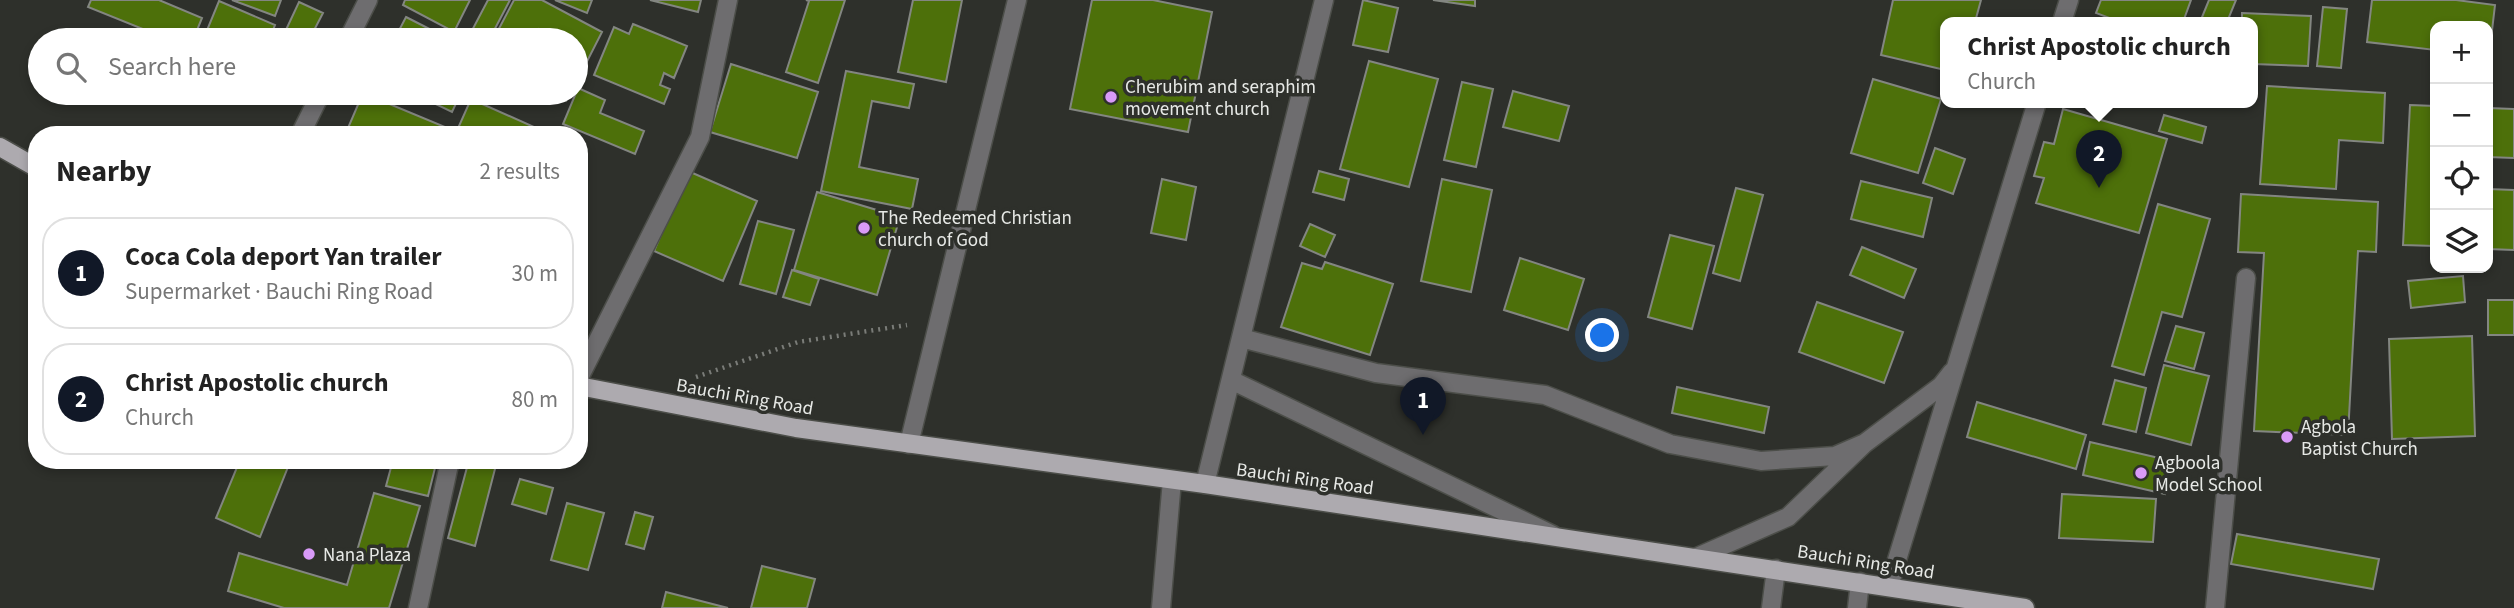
<!DOCTYPE html>
<html lang="en">
<head>
<meta charset="utf-8">
<style>
  body { margin:0; font-family:"Source Sans 3",sans-serif; background:#f2f2f2; color:#222 }
  .controls { position:absolute; right:21px; top:21px; display:grid; overflow:hidden; border-radius:14px; box-shadow:0 4px 10px #0003 }
  .controls button { width:63px; height:63px; display:grid; place-items:center; padding:0; border:0; border-bottom:2px solid #e0e0e0; background:#fff; color:#222; font:35px sans-serif }
  .you { position:absolute; left:1603px; top:336px; width:24px; height:24px; margin:-18px; border:5px solid #fff; border-radius:50%; background:#1a73e8; box-shadow:0 0 0 10px #1a73e833 }
  .badge { display:grid; place-items:center; width:46px; height:46px; border-radius:50%; background:#111827; color:#fff; font-size:23px; font-weight:700 }
  .pin { position:absolute; translate:-50% -58px; filter:drop-shadow(0 2px 4px #0008) }
  .pin::after { content:''; position:absolute; top:37px; width:24px; height:21px; background:inherit; clip-path:polygon(0 0,100% 0,50% 100%) }
  .popup { position:absolute; left:1940px; top:17px; width:318px; height:91px; box-sizing:border-box; display:grid; place-content:center; border-radius:14px; background:#fff; filter:drop-shadow(0 2px 5px #0005); font-size:23px; white-space:nowrap; color:#767676 }
  .popup b { font-size:26px; color:#222 }
  .popup::after { content:''; position:absolute; left:50%; top:100%; margin-left:-14px; border:14px solid transparent; border-top-color:#fff }
  .list { margin:0; padding:0; list-style:none }
  h2 { display:flex; justify-content:space-between; align-items:center; height:91px; margin:0; padding:0 28px; font-size:30px }
  h2 small { font-size:23px; font-weight:400; color:#767676 }
  .list li { display:grid; grid-template-columns:46px 1fr auto; gap:21px; align-items:center; box-sizing:border-box; height:112px; margin:0 14px 14px; padding:0 14px; border:2px solid #e0e0e0; border-radius:28px }
  .list b { display:block; font-size:26px; white-space:nowrap }
  .list p { margin:0; font-size:23px; white-space:nowrap; color:#767676 }
  .list em { font-size:23px; font-style:normal; color:#767676 }
  .icon { flex:none; width:38px; height:38px; fill:none; stroke:currentColor; stroke-width:2; stroke-linecap:round; stroke-linejoin:round }
  .map { position:relative; flex:none; width:2514px; height:608px; overflow:hidden }
  .search { position:absolute; background:#fff; box-shadow:0 4px 10px #0003; left:28px; top:28px; width:560px; height:77px; display:flex; align-items:center; gap:18px; box-sizing:border-box; padding:0 24px; border-radius:38px; color:#767676; font-size:26px }
  .panel { position:absolute; background:#fff; box-shadow:0 4px 10px #0003; left:28px; top:126px; width:560px; height:343px; border-radius:28px }
  .map>svg:first-child { display:block }
</style>
</head>
<body>
<div class="map">
<svg width="2514" height="608" viewBox="0 0 2514 608">
  <rect width="100%" height="100%" fill="#2e302b"/>
  <path fill="#4d700a" stroke="#838681" stroke-width="2" d="M 91,0 L 159,0 L 202,18 L 193,40 L 170,40 L 88,7 Z
    M 232,0 L 281,0 L 275,16 Z
    M 405,0 L 470,0 L 454,32 L 403,5 Z
    M 488,0 L 510,0 L 489,40 L 472,40 L 468,38 Z
    M 514,0 L 542,0 L 602,32 L 576,83 L 576,40 L 560,40 L 539,29 L 532,40 L 493,40 Z
    M 555,0 L 592,0 L 587,13 Z
    M 650,0 L 701,0 L 698,12 Z
    M 806,0 L 845,0 L 818,83 L 786,72 L 809,1 Z
    M 913,0 L 962,0 L 946,82 L 898,72 Z
    M 1092,0 L 1153,0 L 1212,12 L 1188,132 L 1070,109 Z
    M 1363,0 L 1398,8 L 1388,52 L 1353,45 Z
    M 1433,0 L 1475,0 L 1475,6 Z
    M 1893,0 L 1981,0 L 1975,22 L 1945,22 L 1945,70 L 1881,55 Z
    M 2101,0 L 2191,0 L 2183,22 L 2120,22 L 2096,13 Z
    M 2209,0 L 2236,0 L 2227,22 L 2200,22 Z
    M 2372,0 L 2456,0 L 2495,5 L 2489,56 L 2488,26 L 2435,26 L 2435,50 L 2367,42 Z
    M 219,1 L 275,25 L 269,40 L 203,40 Z
    M 299,2 L 323,13 L 309,40 L 285,32 Z
    M 2323,7 L 2347,9 L 2341,68 L 2317,66 Z
    M 2242,13 L 2311,16 L 2308,66 L 2253,64 L 2253,22 L 2242,22 Z
    M 406,17 L 451,40 L 394,40 Z
    M 633,24 L 687,46 L 674,78 L 664,73 L 660,85 L 670,89 L 664,104 L 594,75 L 614,27 L 629,34 Z
    M 1369,61 L 1438,79 L 1409,187 L 1340,169 Z
    M 731,64 L 818,92 L 797,158 L 710,132 Z
    M 846,71 L 914,84 L 909,108 L 872,101 L 859,167 L 918,179 L 912,209 L 821,191 Z
    M 1873,79 L 1941,99 L 1918,173 L 1851,153 Z
    M 1462,82 L 1493,89 L 1476,167 L 1444,160 Z
    M 2267,86 L 2385,93 L 2383,143 L 2339,140 L 2336,189 L 2260,184 Z
    M 578,88 L 605,100 L 600,113 L 644,131 L 635,154 L 563,124 Z
    M 1513,91 L 1569,106 L 1559,141 L 1503,127 Z
    M 363,93 L 445,127 L 442,135 L 345,135 Z
    M 413,93 L 461,93 L 452,112 Z
    M 552,93 L 571,93 L 566,101 Z
    M 471,99 L 543,131 L 542,135 L 455,135 Z
    M 2410,105 L 2435,106 L 2435,246 L 2403,245 Z
    M 2488,108 L 2514,109 L 2514,158 L 2488,157 L 2488,171 Z
    M 2063,109 L 2167,139 L 2139,233 L 2036,203 L 2044,178 L 2034,176 L 2044,142 L 2054,144 Z
    M 2164,115 L 2206,127 L 2202,143 L 2159,131 Z
    M 1935,148 L 1965,159 L 1953,194 L 1923,183 Z
    M 688,171 L 757,201 L 723,281 L 654,251 Z
    M 1319,171 L 1349,179 L 1344,200 L 1313,192 Z
    M 1162,179 L 1196,187 L 1186,240 L 1151,233 Z
    M 1442,179 L 1492,190 L 1471,292 L 1421,281 Z
    M 1861,181 L 1932,198 L 1923,237 L 1851,219 Z
    M 1736,188 L 1763,195 L 1740,281 L 1713,273 Z
    M 2488,189 L 2514,190 L 2514,250 L 2488,249 Z
    M 817,192 L 900,217 L 877,295 L 794,270 Z
    M 2241,194 L 2378,202 L 2376,252 L 2358,251 L 2348,435 L 2254,431 L 2264,253 L 2238,252 Z
    M 2158,204 L 2210,219 L 2182,317 L 2162,312 L 2144,375 L 2112,366 Z
    M 758,221 L 794,230 L 776,294 L 740,284 Z
    M 1310,224 L 1335,235 L 1325,257 L 1300,246 Z
    M 1670,235 L 1714,246 L 1692,329 L 1648,317 Z
    M 1862,247 L 1916,269 L 1904,298 L 1850,275 Z
    M 1520,258 L 1584,279 L 1568,330 L 1504,310 Z
    M 1325,262 L 1393,284 L 1370,355 L 1281,327 L 1302,263 L 1322,269 Z
    M 792,270 L 819,279 L 810,305 L 783,297 Z
    M 2463,276 L 2465,302 L 2411,308 L 2408,281 Z
    M 2488,300 L 2514,300 L 2514,335 L 2488,335 Z
    M 1817,302 L 1903,332 L 1884,383 L 1799,352 Z
    M 2176,326 L 2204,333 L 2194,369 L 2165,361 Z
    M 2472,336 L 2475,436 L 2392,439 L 2389,339 Z
    M 2164,365 L 2209,376 L 2191,445 L 2146,433 Z
    M 2115,380 L 2146,388 L 2136,432 L 2103,424 Z
    M 1677,387 L 1769,407 L 1764,433 L 1672,413 Z
    M 1977,402 L 2086,435 L 2076,469 L 1967,437 Z
    M 2090,442 L 2172,461 L 2165,494 L 2083,475 Z
    M 240,460 L 290,462 L 260,537 L 216,518 Z
    M 393,460 L 437,460 L 428,496 L 386,486 Z
    M 469,460 L 496,465 L 475,546 L 448,538 Z
    M 520,479 L 553,488 L 546,514 L 512,504 Z
    M 374,493 L 420,506 L 389,608 L 284,608 L 228,591 L 239,553 L 347,585 Z
    M 2062,494 L 2156,499 L 2153,542 L 2059,538 Z
    M 567,503 L 604,513 L 588,570 L 551,560 Z
    M 635,512 L 653,517 L 644,549 L 626,544 Z
    M 2237,534 L 2379,559 L 2373,589 L 2231,564 Z
    M 762,566 L 815,579 L 807,608 L 751,608 Z
    M 666,592 L 728,608 L 662,608 Z"/>
  <g fill="none" stroke-linecap="round" stroke-linejoin="round">
    <defs>
      <path id="lane" d="M 1771,608 L 1776,569
        M 2215,608 L 2246,278"/>
      <path id="street" d="M 2062,22 L 2069,0
        M 348,40 L 368,0
        M 300,135 L 321,93
        M 1241,338 L 1376,373 L 1545,395 L 1670,444 L 1761,461 L 1835,456 L 1865,443
        M 579,378 L 700,137 L 728,0
        M 1231,380 L 1553,535
        M 909,444 L 1017,0
        M 1205,484 L 1324,0
        M 1697,557 L 1788,517 L 1865,443 L 1941,386 L 1952,372
        M 1889,586 L 2037,102
        M 418,608 L 450,460
        M 1161,608 L 1172,480
        M 1857,608 L 1860,582"/>
      <path id="primary" d="M 0,147 L 37,168
        M 579,386 L 796,428 L 1205,484 L 2025,608"/>
    </defs>
    <use href="#lane" stroke="#4c4e49" stroke-width="21"/>
    <use href="#street" stroke="#4c4e49" stroke-width="21"/>
    <use href="#primary" stroke="#4c4e49" stroke-width="21"/>
    <path stroke="#7a7c78" stroke-width="4.5" stroke-dasharray="2 5" stroke-linecap="butt" d="M 696,377 L 798,342 L 907,325"/>
    <use href="#lane" stroke="#6e6d6f" stroke-width="18"/>
    <use href="#street" stroke="#6e6d6f" stroke-width="18"/>
    <use href="#primary" stroke="#adaaaf" stroke-width="18"/>
  </g>
  <g fill="#d99af8" stroke="#2e302b" stroke-width="2.5">
    <circle cx="1111" cy="97" r="7"/>
    <circle cx="864" cy="228" r="7"/>
    <circle cx="2287" cy="437" r="7"/>
    <circle cx="2141" cy="473" r="7"/>
    <circle cx="309" cy="554" r="7"/>
  </g>
  <g text-anchor="middle" stroke-width="7" stroke-linejoin="round" paint-order="stroke">
    <g font-size="19" fill="#e7e9e6" stroke="#2e302b" text-anchor="start">
      <text x="1125" y="93">Cherubim and seraphim<tspan x="1125" dy="22">movement church</tspan></text>
      <text x="878" y="224">The Redeemed Christian<tspan x="878" dy="22">church of God</tspan></text>
      <text x="2301" y="433">Agbola<tspan x="2301" dy="22">Baptist Church</tspan></text>
      <text x="2155" y="469">Agboola<tspan x="2155" dy="22">Model School</tspan></text>
      <text x="323" y="561">Nana Plaza</text>
    </g>
    <g font-size="19" fill="#e7e9e6" stroke="#2e302b">
      <text transform="translate(745 396) rotate(10)" y="7">Bauchi Ring Road</text>
      <text transform="translate(1305 478) rotate(8)" y="7">Bauchi Ring Road</text>
      <text transform="translate(1866 561) rotate(9)" y="7">Bauchi Ring Road</text>
    </g>
  </g>
</svg>
<div class="controls">
<button>+</button>
<button>−</button>
<button><svg class="icon" aria-label="locate" viewBox="0 0 24 24"><circle cx="12" cy="12" r="6"/><path d="M12 2v4M12 18v4M2 12h4M18 12h4"/></svg></button>
<button><svg class="icon" aria-label="layers" viewBox="0 0 24 24"><path d="M12 4l9 5-9 5-9-5zM3 14l9 5 9-5"/></svg></button>
</div>
<div class="you"></div>
<div class="pin badge" style="left:1423px;top:435px">1</div>
<div class="pin badge" style="left:2099px;top:188px">2</div>
<div class="popup"><b>Christ Apostolic church</b>Church</div>
<div class="search"><svg class="icon" aria-label="search" viewBox="0 0 24 24"><circle cx="10" cy="10" r="6"/><path d="M15 15l6 6"/></svg>Search here</div>
<section class="panel">
<h2>Nearby<small>2 results</small></h2>
<ul class="list">
<li><span class="badge">1</span><div><b>Coca Cola deport Yan trailer</b><p>Supermarket · Bauchi Ring Road</p></div><em>30 m</em></li>
<li><span class="badge">2</span><div><b>Christ Apostolic church</b><p>Church</p></div><em>80 m</em></li>
</ul>
</section>
</div>
</body>
</html>
